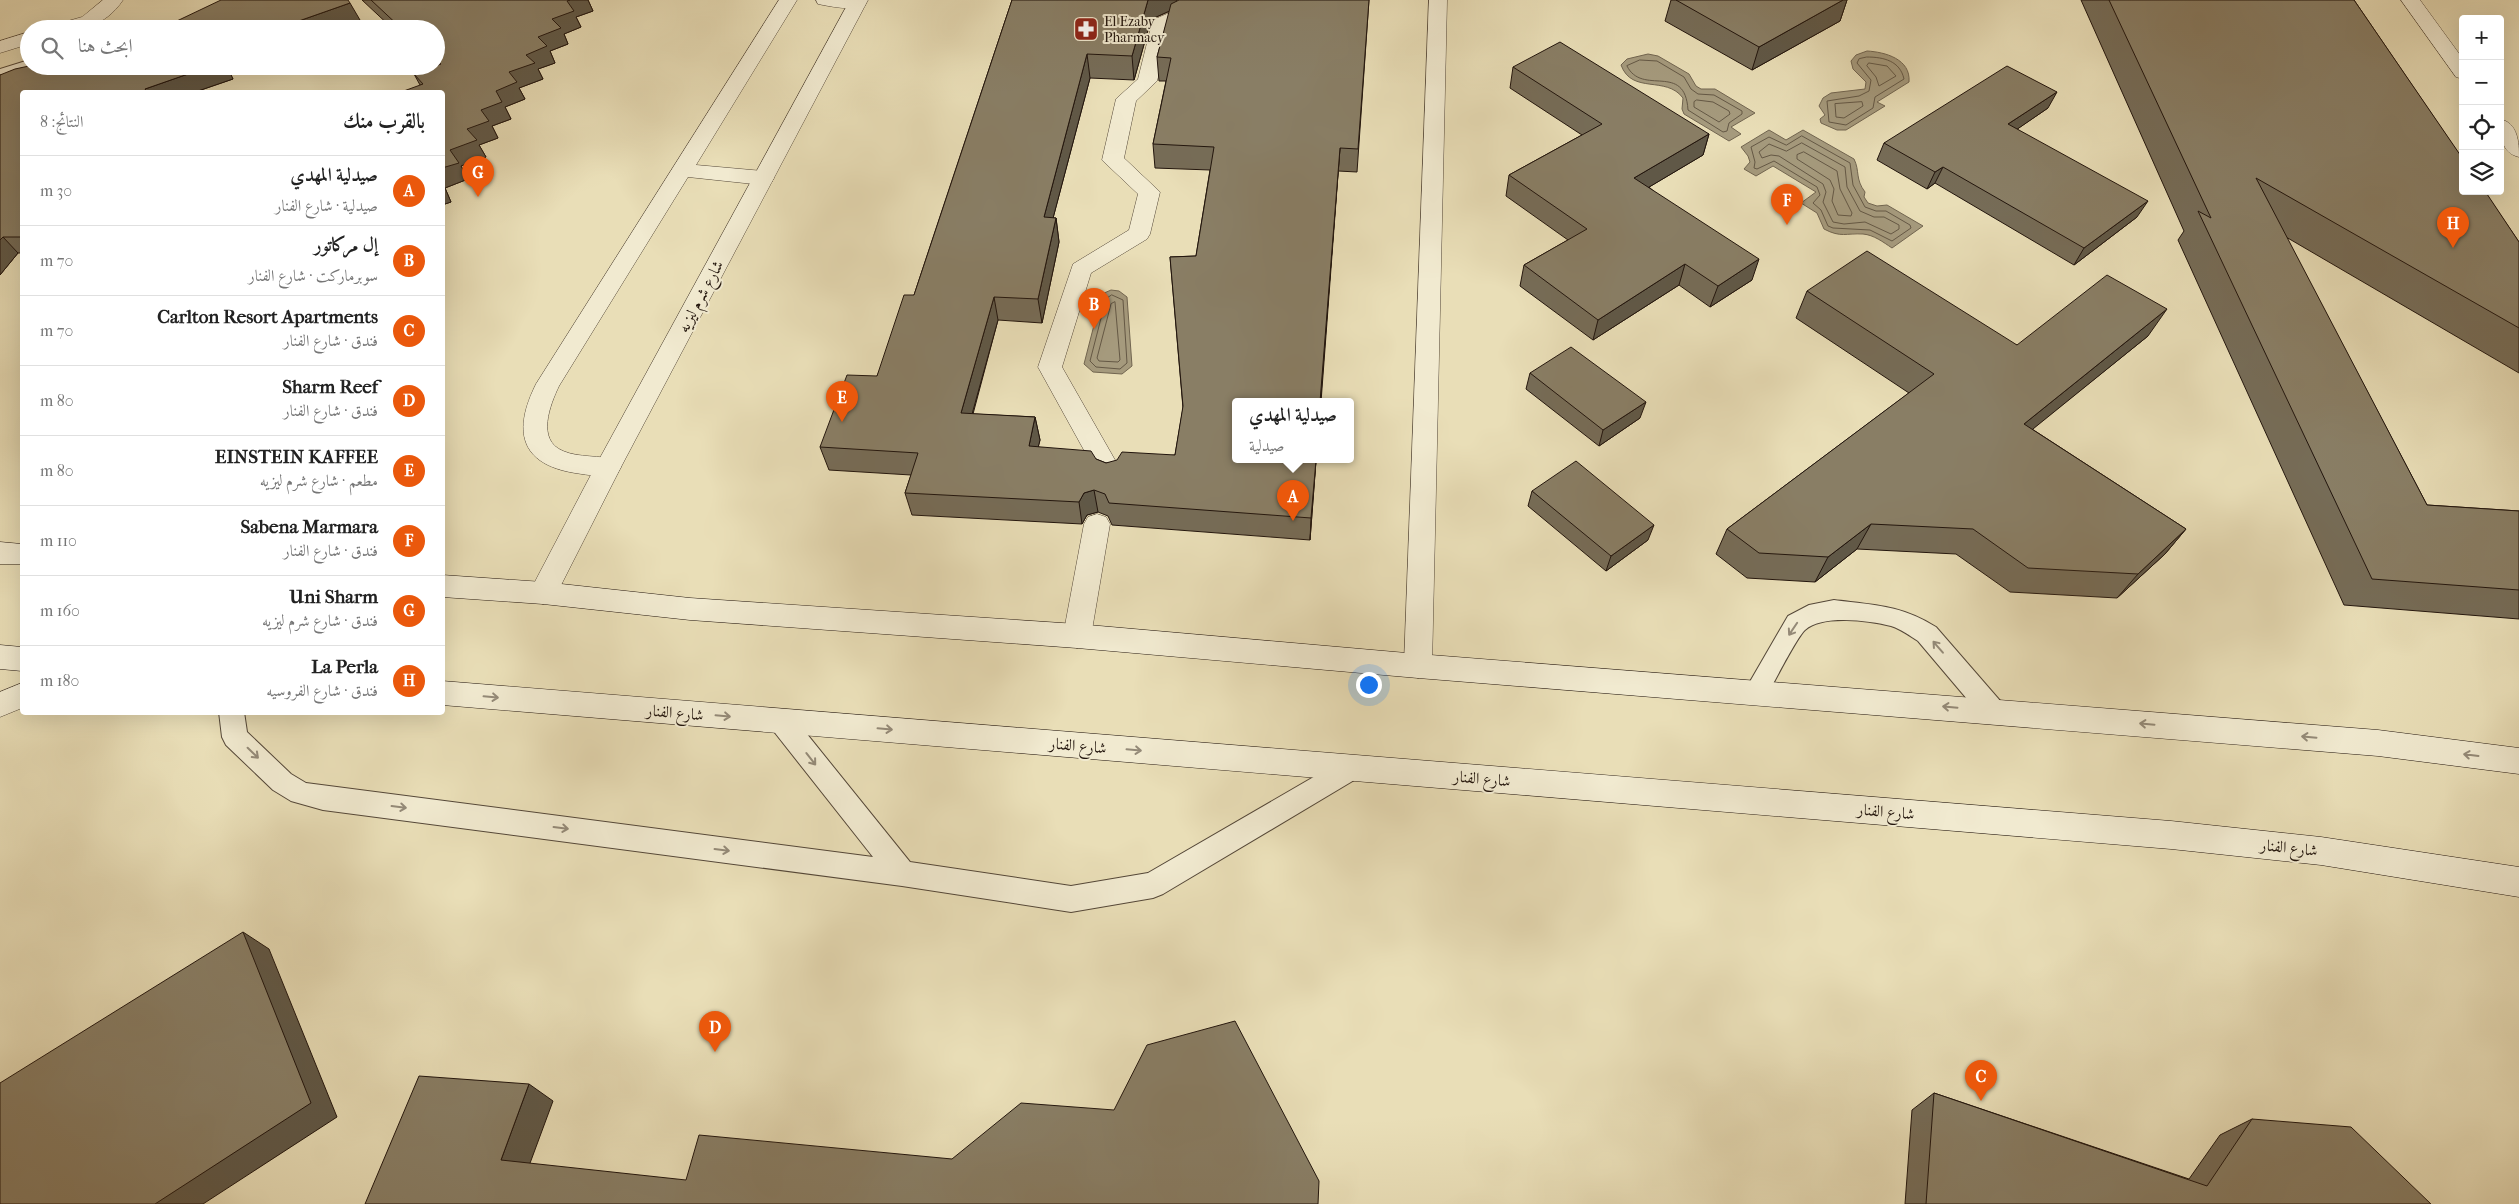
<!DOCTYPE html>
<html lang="ar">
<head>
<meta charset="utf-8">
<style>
  body { margin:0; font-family:"IM FELL French Canon",Amiri,serif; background:#f6f6f6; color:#222; direction:rtl }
  .controls { position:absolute; right:15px; top:15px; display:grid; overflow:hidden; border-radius:5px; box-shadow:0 5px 20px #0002 }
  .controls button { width:45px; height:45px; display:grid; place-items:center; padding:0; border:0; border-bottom:1px solid #e0e0e0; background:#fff; color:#222; font:25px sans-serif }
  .you { position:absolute; left:1368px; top:684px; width:18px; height:18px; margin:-12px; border:4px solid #fff; border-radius:50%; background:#1a73e8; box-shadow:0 0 0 8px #1a73e833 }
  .badge { display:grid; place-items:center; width:32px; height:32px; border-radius:50%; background:#ea580c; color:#fff; font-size:16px; font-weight:700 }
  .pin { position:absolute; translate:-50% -41px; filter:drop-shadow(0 1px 2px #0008) }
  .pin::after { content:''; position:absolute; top:26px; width:18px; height:15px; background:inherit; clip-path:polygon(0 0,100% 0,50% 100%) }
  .popup { position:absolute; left:1232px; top:398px; width:122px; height:65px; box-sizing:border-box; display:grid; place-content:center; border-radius:5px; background:#fff; filter:drop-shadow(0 1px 4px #0005); font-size:16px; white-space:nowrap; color:#767676 }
  .popup b { font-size:19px; color:#222 }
  .popup::after { content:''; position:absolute; left:50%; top:100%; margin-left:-10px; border:10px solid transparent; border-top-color:#fff }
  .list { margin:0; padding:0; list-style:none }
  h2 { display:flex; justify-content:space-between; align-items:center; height:65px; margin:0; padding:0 20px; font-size:21px }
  h2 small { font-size:16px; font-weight:400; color:#767676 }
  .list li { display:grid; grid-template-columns:32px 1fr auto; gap:15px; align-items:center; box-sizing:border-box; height:70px; padding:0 20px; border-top:1px solid #e0e0e0 }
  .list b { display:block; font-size:19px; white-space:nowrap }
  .list p { margin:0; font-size:16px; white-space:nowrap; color:#767676 }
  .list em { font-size:16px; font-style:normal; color:#767676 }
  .icon { flex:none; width:28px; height:28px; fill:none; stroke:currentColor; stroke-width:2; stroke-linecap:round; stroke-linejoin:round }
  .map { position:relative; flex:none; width:2519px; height:1204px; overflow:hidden; direction:ltr }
  .search { position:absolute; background:#fff; box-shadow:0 5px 20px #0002; left:20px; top:20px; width:425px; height:55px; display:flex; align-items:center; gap:12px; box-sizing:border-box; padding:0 18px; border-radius:28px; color:#767676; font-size:19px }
  .panel { position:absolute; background:#fff; box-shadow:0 5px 20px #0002; left:20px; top:90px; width:425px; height:625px; border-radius:5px; direction:rtl }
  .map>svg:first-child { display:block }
</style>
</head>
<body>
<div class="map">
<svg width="2519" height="1204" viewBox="0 0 2519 1204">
  <rect width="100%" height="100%" fill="#e9deb7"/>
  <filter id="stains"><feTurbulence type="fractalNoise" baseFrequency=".004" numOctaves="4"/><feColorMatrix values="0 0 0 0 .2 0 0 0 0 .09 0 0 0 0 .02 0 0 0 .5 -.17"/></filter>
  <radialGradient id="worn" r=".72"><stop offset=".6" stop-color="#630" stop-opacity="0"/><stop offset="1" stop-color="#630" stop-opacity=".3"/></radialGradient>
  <path fill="#a59a7d" stroke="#716550" d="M 1867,51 C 1885,52 1911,59 1909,82 L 1877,102 L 1885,106 L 1846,130 L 1837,130 L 1821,123 L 1820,119 L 1825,115 L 1819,106 L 1823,98 L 1831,93 L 1865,89 L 1866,82 L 1853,69 L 1851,61 L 1856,55 Z
    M 1648,54 L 1658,56 L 1689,74 L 1696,86 L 1701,89 L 1715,89 L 1755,113 L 1731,127 L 1741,134 L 1729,141 L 1684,114 L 1682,109 L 1683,98 C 1666,75 1632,95 1621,65 L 1627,59 Z
    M 1769,130 L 1786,140 L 1803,130 L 1854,159 C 1860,171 1855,179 1865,192 L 1864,197 L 1868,203 L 1877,206 L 1887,205 L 1923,226 L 1892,248 C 1883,242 1874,235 1863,234 C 1846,233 1841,238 1824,229 L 1817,213 L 1801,203 L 1816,192 L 1773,166 L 1756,176 L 1744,169 L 1750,162 L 1748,156 L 1741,147 Z
    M 1111,290 L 1119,291 L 1127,297 L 1132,366 L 1122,374 L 1093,372 L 1084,364 L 1102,294 Z"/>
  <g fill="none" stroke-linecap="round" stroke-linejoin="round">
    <path stroke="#645845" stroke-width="1" d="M 1867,57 C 1884,57 1900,61 1904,79 L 1875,97 L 1873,108 L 1846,125 L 1829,122 L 1827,101 L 1859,96 L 1869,91 L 1871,80 L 1857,63 L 1859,59 Z
      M 1640,60 L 1657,61 L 1684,77 L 1691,89 L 1698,94 L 1714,95 L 1742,111 L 1742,114 L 1729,123 L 1727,131 L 1723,132 L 1688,110 C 1685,61 1642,97 1627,66 Z
      M 1869,63 L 1887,66 L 1896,76 L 1879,86 L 1876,77 L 1867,66 Z
      M 1697,100 L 1713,102 L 1729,111 L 1730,114 L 1719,122 L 1694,107 L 1694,102 Z
      M 1862,102 L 1863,106 L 1844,118 L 1836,117 L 1835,104 Z
      M 1802,136 L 1850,163 L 1853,185 L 1865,207 L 1876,211 L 1886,211 L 1910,225 L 1911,228 L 1892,241 L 1870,230 L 1833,228 L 1828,226 L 1821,210 L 1813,203 L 1820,195 L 1817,187 L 1774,161 L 1757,169 L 1754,168 L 1755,162 L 1751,147 L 1769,137 L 1786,145 Z
      M 1802,143 L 1845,167 L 1847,187 L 1860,211 L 1874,217 L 1884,217 L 1899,225 L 1899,229 L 1891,234 L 1865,222 L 1844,224 L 1833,222 L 1823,202 L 1826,192 L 1823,184 L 1779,156 L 1771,155 L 1762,158 L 1759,152 L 1769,144 L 1786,151 Z
      M 1804,152 L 1837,171 L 1840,189 L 1852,213 L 1851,216 L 1838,215 L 1832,201 L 1834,189 L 1830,180 L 1797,159 L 1797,155 Z
      M 1112,295 L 1123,300 L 1127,363 L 1120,369 L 1096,367 L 1090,361 L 1106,299 Z
      M 1115,302 L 1120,360 L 1118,362 L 1099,361 L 1097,358 L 1111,304 Z"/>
    <defs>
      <path id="service" d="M 29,60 L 29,66 L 37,66 L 35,69 L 0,79 L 0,69 Z
        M 1834,600 C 1874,605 1901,605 1936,627 L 2002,703 L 2006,711 L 2002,719 L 1993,722 L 1984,719 L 1918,641 C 1910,636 1901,629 1891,626 C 1870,621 1823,614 1805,630 C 1797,637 1772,686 1765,699 L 1756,703 L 1747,699 L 1744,692 L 1788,616 L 1809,605 Z
        M 781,710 L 790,713 L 910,862 L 1071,886 L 1148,873 L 1343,760 L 1352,757 L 1361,760 L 1365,768 L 1361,776 L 1163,894 L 1153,898 L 1071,912 L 902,886 L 323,810 L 291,801 L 273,790 L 226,745 L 222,737 L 219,712 L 244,712 L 247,732 L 291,774 L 306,783 L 873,857 L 772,729 L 768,721 L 772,713 Z"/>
      <path id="pedestrian" d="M 1179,0 L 1197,0 C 1193,20 1188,19 1171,26 L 1157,81 L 1136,101 L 1124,158 L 1160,192 L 1150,234 L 1147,239 L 1091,273 L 1062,367 L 1123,474 L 1119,481 L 1110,484 L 1101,481 L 1038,367 L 1073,264 L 1129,230 L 1138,194 L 1102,160 L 1116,99 L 1138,79 L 1152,23 L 1155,19 L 1176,10 Z
        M 1097,514 L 1106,517 L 1110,524 L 1091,636 L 1087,644 L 1077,648 L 1067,644 L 1063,636 L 1084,524 L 1088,517 Z"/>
      <path id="minor" d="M 103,0 L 123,0 C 104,28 82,29 52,29 L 54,25 L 82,17 Z
        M 779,0 L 797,0 L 696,165 L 763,171 L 771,173 L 774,178 L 771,183 L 763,185 L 688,177 L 559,386 C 550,405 536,440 563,451 C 579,458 600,455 617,460 L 621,467 L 617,474 C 604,478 589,475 575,473 C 519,464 513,430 536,384 Z
        M 816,0 L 864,0 L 866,3 L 864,7 C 850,10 832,7 818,4 Z
        M 1429,0 L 1447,0 L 1432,666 L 1428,674 L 1418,678 L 1408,674 L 1404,666 Z
        M 2401,0 L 2420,0 L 2463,59 L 2463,79 L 2456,77 Z
        M 29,32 L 29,44 L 0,53 L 0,41 Z
        M 2500,119 C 2518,123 2519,142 2519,157 C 2501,153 2500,135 2500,119 Z
        M 22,683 L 22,708 L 0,717 L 0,692 Z"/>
      <path id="tertiary" d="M 850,0 L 868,0 L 621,467 L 553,601 L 543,604 L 533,601 L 529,593 L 595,467 Z"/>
      <path id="secondary" d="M 0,542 L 22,544 L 22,564 L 0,564 Z
        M 442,575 L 543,582 L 690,598 L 1077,624 L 1418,654 L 2378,730 L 2519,748 L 2519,774 L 2378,756 L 1418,678 L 1077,648 L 690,620 L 543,604 L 442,597 Z
        M 0,645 L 22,647 L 22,671 L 0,669 Z
        M 442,681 L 2171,821 L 2321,837 L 2519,867 L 2519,897 L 2321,865 L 2171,849 L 442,705 Z"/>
    </defs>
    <use href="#service" stroke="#544738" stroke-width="2"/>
    <use href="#pedestrian" stroke="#544738" stroke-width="1"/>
    <use href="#minor" stroke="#544738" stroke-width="1"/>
    <use href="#tertiary" stroke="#544738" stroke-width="1"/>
    <use href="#secondary" stroke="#22150d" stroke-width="1"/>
    <use href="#service" fill="#f1ead0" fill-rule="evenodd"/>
    <use href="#pedestrian" fill="#f1ead0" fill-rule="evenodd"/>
    <use href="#minor" fill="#f1ead0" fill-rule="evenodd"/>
    <use href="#tertiary" fill="#f1ead0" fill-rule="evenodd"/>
    <use href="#secondary" fill="#f1ead0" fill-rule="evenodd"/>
  </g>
  <path fill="#766c57" stroke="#22150d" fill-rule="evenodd" d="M 362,0 L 588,0 L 593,11 L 576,17 L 581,27 L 564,34 L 568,44 L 550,51 L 555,63 L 538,69 L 543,79 L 519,88 L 525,99 L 505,107 L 511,119 L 492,126 L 498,138 L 479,145 L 486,157 L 461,166 L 468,179 L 445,188 L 451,202 L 442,205 L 442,92 L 420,85 L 414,74 L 434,66 L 436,66 L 436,29 L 393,29 Z
    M 1012,0 L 1177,1 L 1369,0 L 1357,172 L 1338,171 L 1310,540 L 1112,525 L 1108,516 L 1098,512 L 1087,515 L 1082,524 L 912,515 L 905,493 L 911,475 L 829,470 L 820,447 L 877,376 L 914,295 ZM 1170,11 L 1157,57 L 1159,81 L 1166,81 L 1153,144 L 1155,168 L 1210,170 L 1196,256 L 1170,257 L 1183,408 L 1175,455 L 1106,463 L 1096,459 L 1038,447 L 1040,440 L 1035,417 L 973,414 L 998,320 L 1042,323 L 1059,242 L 1056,218 L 1053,218 L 1090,78 L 1134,80 L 1150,23 L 1154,18 Z
    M 1671,0 L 1847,0 L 1840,21 L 1752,70 L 1665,21 Z
    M 2081,0 L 2354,0 L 2519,242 L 2519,373 L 2286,237 L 2427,505 L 2519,511 L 2519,619 L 2344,605 L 2178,240 L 2184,231 Z
    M 226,66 L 233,79 L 195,92 L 22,92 L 22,253 L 18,253 L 0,275 L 0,75 Z
    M 1513,67 L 1709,134 L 1703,155 L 1649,187 L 1752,280 L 1710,307 L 1679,285 L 1593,340 L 1520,286 L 1524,265 L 1568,240 L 1506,196 L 1509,175 L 1582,135 L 1510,88 Z
    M 2048,108 L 2017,129 L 2137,217 L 2074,265 L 1935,183 L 1927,189 L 1877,160 L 1884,143 Z
    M 1807,291 L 2017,345 L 2148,336 L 2032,429 L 2186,529 L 2165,554 L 2117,598 L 2010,592 L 1956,554 L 1857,549 L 1815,582 L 1747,578 L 1716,554 L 1727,529 L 1909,393 L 1796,318 Z
    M 1530,373 L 1640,418 L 1599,446 L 1526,389 Z
    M 1532,491 L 1648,540 L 1606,571 L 1528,506 Z
    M 1934,1093 L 2189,1179 L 2220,1135 L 2252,1119 L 2431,1204 L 1905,1204 L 1912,1110 Z"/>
  <path fill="#605847" stroke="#22150d" d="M 570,0 L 588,0 L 593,11 L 576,17 L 581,27 L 564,34 L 568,44 L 550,51 L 555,63 L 538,69 L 543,79 L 519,88 L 525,99 L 505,107 L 511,119 L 492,126 L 498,138 L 479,145 L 486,157 L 461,166 L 468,179 L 445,188 L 451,202 L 442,205 L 442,168 L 450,150 L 467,129 L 496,91 L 509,72 L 526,55 L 538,37 L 567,1 Z
    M 1148,0 L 1177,0 L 1174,9 L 1154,18 L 1150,23 L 1134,80 L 1132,56 Z
    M 1843,0 L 1847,0 L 1840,21 L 1752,70 L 1759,47 Z
    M 350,3 L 360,20 L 334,29 L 276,29 Z
    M 1087,54 L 1090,78 L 1047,241 L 1044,217 Z
    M 211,66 L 227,66 L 233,79 L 195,92 L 147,92 L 145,89 Z
    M 2057,92 L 2048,108 L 2000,141 L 2008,124 Z
    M 1709,134 L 1703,155 L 1629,199 L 1634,178 Z
    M 1340,148 L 1321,402 L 1320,402 Z
    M 1943,167 L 1935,183 L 1927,189 L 1935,172 Z
    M 2148,201 L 2137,217 L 2074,265 L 2084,248 Z
    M 1056,218 L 1059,242 L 1042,323 L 1038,299 Z
    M 3,237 L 18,253 L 0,275 L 0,240 Z
    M 1759,259 L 1752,280 L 1710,307 L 1718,286 Z
    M 1685,264 L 1679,285 L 1593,340 L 1598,320 Z
    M 994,297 L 998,320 L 966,436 L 961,413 Z
    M 2167,309 L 2148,336 L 2007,450 L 2024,424 Z
    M 1646,402 L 1640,418 L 1599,446 L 1603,430 Z
    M 1035,417 L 1040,440 L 1033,468 L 1029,446 Z
    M 1316,460 L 1310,540 L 1311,518 Z
    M 1094,490 L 1098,512 L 1087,515 L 1082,524 L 1079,502 L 1084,493 Z
    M 1871,524 L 1857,549 L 1815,582 L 1828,557 Z
    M 1654,525 L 1648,540 L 1606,571 L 1611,556 Z
    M 2186,529 L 2165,554 L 2117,598 L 2138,574 Z
    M 243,932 L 269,949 L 337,1117 L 203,1204 L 155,1204 Z
    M 529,1084 L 553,1101 L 526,1174 L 501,1160 Z"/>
  <path fill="#897e65" stroke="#22150d" d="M 221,0 L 348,0 L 350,3 L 276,29 L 160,29 Z
    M 371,0 L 570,0 L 567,1 L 574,11 L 552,19 L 561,28 L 538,37 L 547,46 L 526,55 L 535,63 L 509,72 L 517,82 L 496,91 L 502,102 L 481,110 L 489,121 L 467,129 L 477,140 L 450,150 L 459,163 L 442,168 L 442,92 L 401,92 L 423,84 L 414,74 L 441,64 L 436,60 L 436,29 L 402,29 Z
    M 1012,0 L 1148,0 L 1132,56 L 1087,54 L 1044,217 L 1056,218 L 1038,299 L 994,297 L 961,413 L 1035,417 L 1029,446 L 1091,451 L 1096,459 L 1106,463 L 1117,460 L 1122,452 L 1175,455 L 1183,406 L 1170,257 L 1196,256 L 1214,147 L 1153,144 L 1171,58 L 1157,57 L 1171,4 L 1179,0 L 1369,0 L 1358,149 L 1340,148 L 1320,402 L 1236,402 L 1236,460 L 1316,460 L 1311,518 L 1109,503 L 1105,494 L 1094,490 L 1084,493 L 1079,502 L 905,493 L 918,453 L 820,447 L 847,375 L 877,376 L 904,295 L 914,295 Z
    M 1676,0 L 1843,0 L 1759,47 Z
    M 2109,0 L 2354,0 L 2463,159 L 2463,191 L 2485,191 L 2519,242 L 2519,328 L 2256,178 L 2427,505 L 2519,511 L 2519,590 L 2372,579 L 2198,211 L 2211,218 Z
    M 1560,42 L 1709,134 L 1634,178 L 1759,259 L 1718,286 L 1685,264 L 1598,320 L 1524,265 L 1587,229 L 1509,175 L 1602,124 L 1513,67 Z
    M 29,66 L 211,66 L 145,89 L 147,92 L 22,92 L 22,237 L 3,237 L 0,240 L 0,75 L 15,69 Z
    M 2007,66 L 2057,92 L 2008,124 L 2148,201 L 2084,248 L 1943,167 L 1935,172 L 1884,143 Z
    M 1867,251 L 2017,345 L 2107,275 L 2167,309 L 2024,424 L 2186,529 L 2138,574 L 2028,568 L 1973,529 L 1871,524 L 1828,557 L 1759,553 L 1727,529 L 1934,374 L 1807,291 Z
    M 1571,347 L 1646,402 L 1603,430 L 1530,373 Z
    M 1576,461 L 1654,525 L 1611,556 L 1532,491 Z
    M 243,932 L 311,1103 L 155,1204 L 0,1204 L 0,1083 Z
    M 1235,1021 L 1319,1181 L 1318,1204 L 365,1204 L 419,1076 L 529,1084 L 501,1160 L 686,1180 L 699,1135 L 952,1159 L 1021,1103 L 1114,1110 L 1147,1045 Z
    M 1934,1093 L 2207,1186 L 2252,1119 L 2351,1127 L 2431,1204 L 1926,1204 Z"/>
  <defs><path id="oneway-shaft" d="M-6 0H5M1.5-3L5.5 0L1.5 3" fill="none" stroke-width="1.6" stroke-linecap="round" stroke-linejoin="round" transform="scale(1.25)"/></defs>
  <g stroke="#948a78">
    <use href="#oneway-shaft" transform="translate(1793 629) rotate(124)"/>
    <use href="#oneway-shaft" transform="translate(1938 647) rotate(-131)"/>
    <use href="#oneway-shaft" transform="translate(491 697) rotate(5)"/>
    <use href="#oneway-shaft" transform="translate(1950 707) rotate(-175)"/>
    <use href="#oneway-shaft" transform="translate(723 716) rotate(5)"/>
    <use href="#oneway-shaft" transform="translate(2147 724) rotate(-175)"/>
    <use href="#oneway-shaft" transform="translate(885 729) rotate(5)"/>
    <use href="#oneway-shaft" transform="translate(2309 737) rotate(-175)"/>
    <use href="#oneway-shaft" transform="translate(1134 750) rotate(5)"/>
    <use href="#oneway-shaft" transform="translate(253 753) rotate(44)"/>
    <use href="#oneway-shaft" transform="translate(2471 755) rotate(-173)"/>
    <use href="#oneway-shaft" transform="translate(811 759) rotate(52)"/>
    <use href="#oneway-shaft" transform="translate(399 807) rotate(7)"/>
    <use href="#oneway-shaft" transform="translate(561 828) rotate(7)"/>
    <use href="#oneway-shaft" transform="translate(722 850) rotate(7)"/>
  </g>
  <defs>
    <symbol id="pharmacy-square" viewBox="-11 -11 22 22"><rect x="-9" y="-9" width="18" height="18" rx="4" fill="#8f2418" stroke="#f1ead0"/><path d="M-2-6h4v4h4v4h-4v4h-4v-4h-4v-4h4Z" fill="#fff"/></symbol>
  </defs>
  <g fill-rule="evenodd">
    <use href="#pharmacy-square" x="1072" y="15" width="28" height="28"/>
  </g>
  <g text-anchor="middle" stroke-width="4" stroke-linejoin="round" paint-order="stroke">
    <g font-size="14" fill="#22150d" stroke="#f1ead0" text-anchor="start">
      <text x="1104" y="26">El Ezaby<tspan x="1104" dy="16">Pharmacy</tspan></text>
    </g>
    <g font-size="16" fill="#22150d" stroke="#f1ead0">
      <text transform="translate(700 296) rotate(-62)" y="6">شارع شرم ليزيه</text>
      <text transform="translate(675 712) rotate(5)" y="6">شارع الفنار</text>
      <text transform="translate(1078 745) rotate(5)" y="6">شارع الفنار</text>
      <text transform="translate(1482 778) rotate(5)" y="6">شارع الفنار</text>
      <text transform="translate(1886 811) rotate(5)" y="6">شارع الفنار</text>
      <text transform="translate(2289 847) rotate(6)" y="6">شارع الفنار</text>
    </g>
  </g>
  <rect width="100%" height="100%" filter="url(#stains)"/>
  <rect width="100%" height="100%" fill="url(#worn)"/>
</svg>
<div class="controls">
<button>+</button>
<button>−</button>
<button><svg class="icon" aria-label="locate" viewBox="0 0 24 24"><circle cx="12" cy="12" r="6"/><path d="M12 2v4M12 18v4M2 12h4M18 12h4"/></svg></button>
<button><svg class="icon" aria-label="layers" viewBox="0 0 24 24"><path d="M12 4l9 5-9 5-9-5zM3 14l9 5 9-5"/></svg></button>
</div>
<div class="you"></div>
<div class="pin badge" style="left:1293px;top:521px">A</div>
<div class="popup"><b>صيدلية المهدي</b>صيدلية</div>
<div class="pin badge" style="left:1094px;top:329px">B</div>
<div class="pin badge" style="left:1981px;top:1101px">C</div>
<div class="pin badge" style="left:715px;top:1052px">D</div>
<div class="pin badge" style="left:842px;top:422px">E</div>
<div class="pin badge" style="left:1787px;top:225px">F</div>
<div class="pin badge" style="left:478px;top:197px">G</div>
<div class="pin badge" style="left:2453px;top:248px">H</div>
<div class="search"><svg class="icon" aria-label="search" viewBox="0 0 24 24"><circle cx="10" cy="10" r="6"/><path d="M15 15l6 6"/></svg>ابحث هنا</div>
<section class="panel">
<h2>بالقرب منك<small>النتائج: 8</small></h2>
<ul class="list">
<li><span class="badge">A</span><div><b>صيدلية المهدي</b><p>صيدلية · شارع الفنار</p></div><em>30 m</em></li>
<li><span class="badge">B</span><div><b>إل مركاتور</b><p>سوبرماركت · شارع الفنار</p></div><em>70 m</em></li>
<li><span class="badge">C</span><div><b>Carlton Resort Apartments</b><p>فندق · شارع الفنار</p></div><em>70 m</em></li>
<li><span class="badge">D</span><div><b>Sharm Reef</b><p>فندق · شارع الفنار</p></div><em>80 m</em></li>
<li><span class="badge">E</span><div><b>EINSTEIN KAFFEE</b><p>مطعم · شارع شرم ليزيه</p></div><em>80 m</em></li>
<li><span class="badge">F</span><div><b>Sabena Marmara</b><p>فندق · شارع الفنار</p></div><em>110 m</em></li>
<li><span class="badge">G</span><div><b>Uni Sharm</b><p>فندق · شارع شرم ليزيه</p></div><em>160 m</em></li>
<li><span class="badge">H</span><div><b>La Perla</b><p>فندق · شارع الفروسيه</p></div><em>180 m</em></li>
</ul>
</section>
</div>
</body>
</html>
